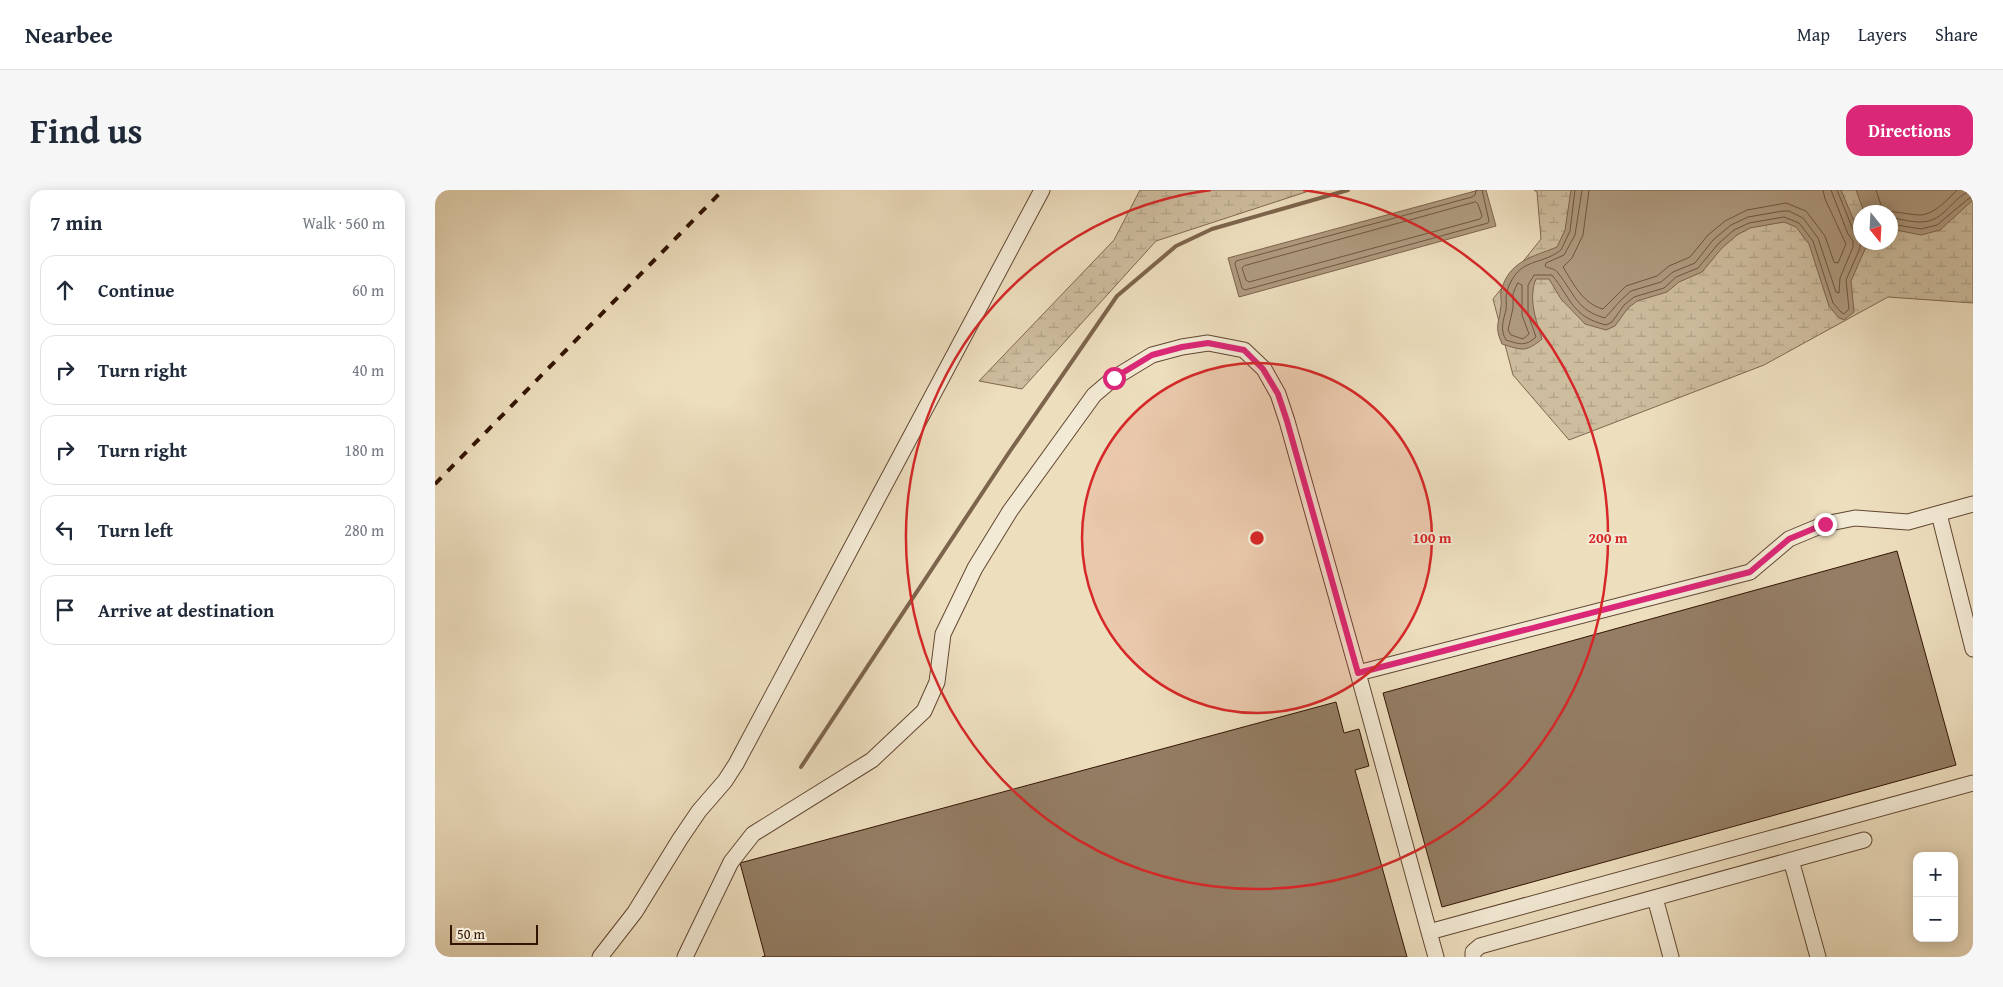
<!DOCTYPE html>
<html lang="en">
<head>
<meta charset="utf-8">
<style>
  body { margin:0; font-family:"Gentium Book Plus",serif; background:#f6f6f7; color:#1f2937 }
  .controls { position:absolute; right:15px; bottom:15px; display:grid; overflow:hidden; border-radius:10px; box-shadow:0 2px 12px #0003 }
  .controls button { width:45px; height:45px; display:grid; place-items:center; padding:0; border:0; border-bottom:1px solid #e0e1e3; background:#fff; color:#1f2937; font:25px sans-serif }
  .compass { position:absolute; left:1418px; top:15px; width:45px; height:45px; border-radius:50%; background:#fff; box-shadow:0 2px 12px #0003; rotate:162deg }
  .scale { position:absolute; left:15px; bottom:12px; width:88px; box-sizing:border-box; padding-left:5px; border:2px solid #331402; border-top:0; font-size:14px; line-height:18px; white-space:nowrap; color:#331402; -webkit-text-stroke:4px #f3ead5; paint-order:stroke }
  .stop { position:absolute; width:15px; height:15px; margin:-11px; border:4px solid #db2777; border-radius:50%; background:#fff }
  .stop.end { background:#db2777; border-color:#fff; box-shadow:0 1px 5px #0008 }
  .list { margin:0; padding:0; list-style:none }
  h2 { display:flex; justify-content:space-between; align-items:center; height:65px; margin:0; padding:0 20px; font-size:21px }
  h2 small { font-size:16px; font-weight:400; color:#747a83 }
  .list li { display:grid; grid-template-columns:32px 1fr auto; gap:15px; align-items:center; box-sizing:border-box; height:70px; margin:0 10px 10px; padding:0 10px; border:1px solid #e0e1e3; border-radius:15px }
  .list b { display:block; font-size:19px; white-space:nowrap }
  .list em { font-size:16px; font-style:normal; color:#747a83 }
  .icon { flex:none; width:28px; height:28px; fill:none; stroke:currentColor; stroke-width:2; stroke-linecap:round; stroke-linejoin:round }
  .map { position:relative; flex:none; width:1538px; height:767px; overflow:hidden; border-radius:15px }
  header { display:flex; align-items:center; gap:30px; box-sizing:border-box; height:70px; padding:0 25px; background:#fff; border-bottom:1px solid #e0e1e3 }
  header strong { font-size:24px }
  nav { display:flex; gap:28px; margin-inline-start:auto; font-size:18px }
  .intro { display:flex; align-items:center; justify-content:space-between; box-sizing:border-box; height:120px; padding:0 30px }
  h1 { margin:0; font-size:35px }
  .button { padding:12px 22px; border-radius:15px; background:#db2777; color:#fff; font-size:18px; font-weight:700 }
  main { display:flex; gap:30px; padding:0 30px }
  aside { flex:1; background:#fff; border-radius:15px; box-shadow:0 2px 12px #0003 }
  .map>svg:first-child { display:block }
</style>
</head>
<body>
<header>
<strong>Nearbee</strong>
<nav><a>Map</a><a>Layers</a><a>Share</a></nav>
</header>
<div class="intro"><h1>Find us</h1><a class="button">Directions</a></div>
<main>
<aside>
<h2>7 min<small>Walk · 560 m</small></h2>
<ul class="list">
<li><svg class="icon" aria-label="ahead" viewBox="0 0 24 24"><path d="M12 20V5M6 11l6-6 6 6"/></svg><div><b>Continue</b></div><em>60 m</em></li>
<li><svg class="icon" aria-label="right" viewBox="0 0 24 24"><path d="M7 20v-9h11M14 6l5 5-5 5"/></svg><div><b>Turn right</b></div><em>40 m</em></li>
<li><svg class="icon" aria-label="right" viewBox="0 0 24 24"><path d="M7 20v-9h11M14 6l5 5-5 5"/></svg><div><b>Turn right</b></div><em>180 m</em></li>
<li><svg class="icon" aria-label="left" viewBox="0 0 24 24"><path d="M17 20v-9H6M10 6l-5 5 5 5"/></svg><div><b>Turn left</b></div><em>280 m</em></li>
<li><svg class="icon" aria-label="arrive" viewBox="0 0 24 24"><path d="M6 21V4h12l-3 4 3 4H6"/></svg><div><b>Arrive at destination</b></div></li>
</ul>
</aside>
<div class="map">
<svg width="1538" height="767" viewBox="0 0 1538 767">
  <defs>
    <pattern id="wetland-marsh" width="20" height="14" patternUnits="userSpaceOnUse" patternTransform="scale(1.25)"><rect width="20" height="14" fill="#cdbc9e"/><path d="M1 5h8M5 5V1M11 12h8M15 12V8" fill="none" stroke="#b0a186"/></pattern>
  </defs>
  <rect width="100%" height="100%" fill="#eddebe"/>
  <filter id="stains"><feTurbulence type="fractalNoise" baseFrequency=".004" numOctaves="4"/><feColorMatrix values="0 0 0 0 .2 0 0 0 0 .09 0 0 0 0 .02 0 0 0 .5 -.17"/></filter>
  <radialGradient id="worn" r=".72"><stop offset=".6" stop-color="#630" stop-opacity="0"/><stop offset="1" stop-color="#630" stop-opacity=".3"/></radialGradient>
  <path fill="url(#wetland-marsh)" stroke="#806850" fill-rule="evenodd" d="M 705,0 L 877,0 L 721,51 L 587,199 L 544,191 L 679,50 Z
    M 1099,0 L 1538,0 L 1538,113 L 1453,107 L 1329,175 L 1134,250 L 1078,185 L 1058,109 L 1106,49 L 1102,2 ZM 1426,22 L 1456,22 L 1456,52 L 1426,52 Z"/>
  <path fill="#ae997e" stroke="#7d644c" d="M 1044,0 L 1051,0 L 1061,36 L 804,107 L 793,68 Z
    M 1136,0 L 1406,0 L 1425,45 L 1426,52 L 1429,53 L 1431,57 L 1416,91 L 1419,122 L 1409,130 L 1403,127 L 1394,116 L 1374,54 L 1361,37 L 1349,32 L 1315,38 L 1302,45 L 1287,58 L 1267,82 L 1244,92 L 1232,102 L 1202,111 L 1193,118 L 1180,136 L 1171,140 L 1150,134 L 1126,109 L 1114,89 L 1101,89 C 1093,109 1101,130 1107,149 C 1090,163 1087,160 1067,154 C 1059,136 1064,134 1066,116 C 1067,111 1065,106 1066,101 C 1074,71 1097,67 1122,57 L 1130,40 Z
    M 1421,0 L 1538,0 L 1538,10 L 1505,40 L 1486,45 L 1456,39 L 1456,22 L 1429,22 Z"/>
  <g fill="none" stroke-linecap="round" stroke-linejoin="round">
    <path stroke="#705640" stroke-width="1" d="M 1041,0 L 1040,5 L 1037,7 L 801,71 L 800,74 L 807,98 L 810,100 L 1053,33 L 1054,31 L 1047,0
      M 1140,0 L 1135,41 L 1126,60 C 1104,77 1084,66 1072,101 C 1070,107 1072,114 1071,120 C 1068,131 1065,140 1071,150 C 1084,154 1090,157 1101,147 L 1093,124 L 1093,95 L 1099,85 L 1117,85 C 1136,108 1137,127 1171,135 L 1177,132 L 1189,115 L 1199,107 L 1229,98 L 1241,87 L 1263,78 L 1283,54 L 1299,40 L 1314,33 L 1349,27 L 1364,33 L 1378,51 L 1398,113 L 1406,122 L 1409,124 L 1414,119 L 1411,90 L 1425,58 L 1426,50
      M 1147,0 L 1140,45 L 1129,65 L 1111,73 L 1110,76 C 1114,79 1120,78 1123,83 C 1140,104 1141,120 1170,128 L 1186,110 L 1196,101 L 1226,92 L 1238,82 L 1260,73 L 1278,50 L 1296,35 L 1313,27 L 1348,21 L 1354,21 L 1368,28 L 1383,48 L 1401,102 L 1404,103 L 1405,88 L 1418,57 L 1418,51 L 1413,44 L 1396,0
      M 1154,0 L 1148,45 L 1137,68 L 1128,77 C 1138,93 1148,114 1168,119 L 1191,96 L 1222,86 L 1234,76 L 1255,67 L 1273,45 L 1290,31 L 1312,20 L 1351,13 L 1371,21 L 1390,46 L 1399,72 L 1403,73 L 1411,54 L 1390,9 L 1388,0
      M 1402,0 L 1419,42 L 1426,46
      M 1441,0 L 1448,21 C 1460,21 1471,24 1483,25 C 1498,26 1512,10 1522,0
      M 1041,12 L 1043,14 L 1047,26 L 1045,29 L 814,92 L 811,90 L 807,78 L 809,76 Z
      M 1456,28 C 1470,29 1485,36 1499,29 C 1513,23 1523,2 1538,1
      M 1456,34 L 1486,39 L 1502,35 L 1533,9 L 1538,7
      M 1083,93 L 1087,95 L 1087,125 L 1094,144 L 1088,149 L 1076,145 L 1073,140 L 1078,118 L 1078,104 Z"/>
    <path stroke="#7d644c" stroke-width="4" d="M 366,577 L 573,264 L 682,106 L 741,56 L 777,39 L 913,0"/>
  </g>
  <path fill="#947d64" stroke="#331402" d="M 1462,361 L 1521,575 L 1007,717 L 948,503 Z
    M 901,512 L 909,543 L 924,539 L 934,576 L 920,580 L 972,767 L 327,767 L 330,766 L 305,673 Z"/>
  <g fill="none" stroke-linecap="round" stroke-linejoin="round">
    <defs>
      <path id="minor" d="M 1504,324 L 1538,459
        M 1356,670 L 1383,767
        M 1220,708 L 1236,767
        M 994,742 L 923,483 L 1315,382 L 1354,349 L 1390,334 L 1420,328 L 1473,332 L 1538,314
        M 165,767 L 200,722 L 245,649 L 264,621 L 290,591 L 301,574 L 607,0
        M 250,767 L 296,672 L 318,644 L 437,570 L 489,521 L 502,492 L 508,444 L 540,378 L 575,321 L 659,205 L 679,188 L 717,165 L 747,157 L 773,153 L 809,160 L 829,179 L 843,204 L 852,231 L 923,483
        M 1001,767 L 994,742 L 1538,593
        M 1038,767 L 1038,762 L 1045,756 L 1429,650"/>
    </defs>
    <use href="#minor" stroke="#624631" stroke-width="17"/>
    <use href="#minor" stroke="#f3ead5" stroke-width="15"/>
    <path stroke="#331402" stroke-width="4" stroke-dasharray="9 9" stroke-linecap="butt" d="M 0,294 L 288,0"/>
  </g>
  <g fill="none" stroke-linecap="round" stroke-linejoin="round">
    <path stroke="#db2777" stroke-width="6" d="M 679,188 L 717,165 L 747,157 L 773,153 L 809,160 L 828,179 L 843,204 L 852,231 L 923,483 L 1315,382 L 1354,349 L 1390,334"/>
  </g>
  <circle cx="822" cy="348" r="175" fill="#d62828" fill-opacity=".12"/>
  <g fill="none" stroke="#d62828" stroke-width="2.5">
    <circle cx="822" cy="348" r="175"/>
    <path d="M868 0A351 351 0 1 1 776 0"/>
  </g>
  <circle cx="822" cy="348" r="8" fill="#d62828" stroke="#f3ead5" stroke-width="2.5"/>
  <g font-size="15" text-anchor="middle" font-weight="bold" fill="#d62828" stroke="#f3ead5" stroke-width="4" stroke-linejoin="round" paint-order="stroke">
    <text x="997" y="353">100 m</text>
    <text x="1173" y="353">200 m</text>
  </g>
  <rect width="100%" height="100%" filter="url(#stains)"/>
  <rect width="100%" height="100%" fill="url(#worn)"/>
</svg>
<div class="controls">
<button>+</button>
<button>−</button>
</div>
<svg class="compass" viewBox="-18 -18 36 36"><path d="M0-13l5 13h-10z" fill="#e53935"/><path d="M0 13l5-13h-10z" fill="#747a83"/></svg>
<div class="scale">50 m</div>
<div class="stop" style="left:679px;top:188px"></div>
<div class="stop end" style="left:1390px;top:334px"></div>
</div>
</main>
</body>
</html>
